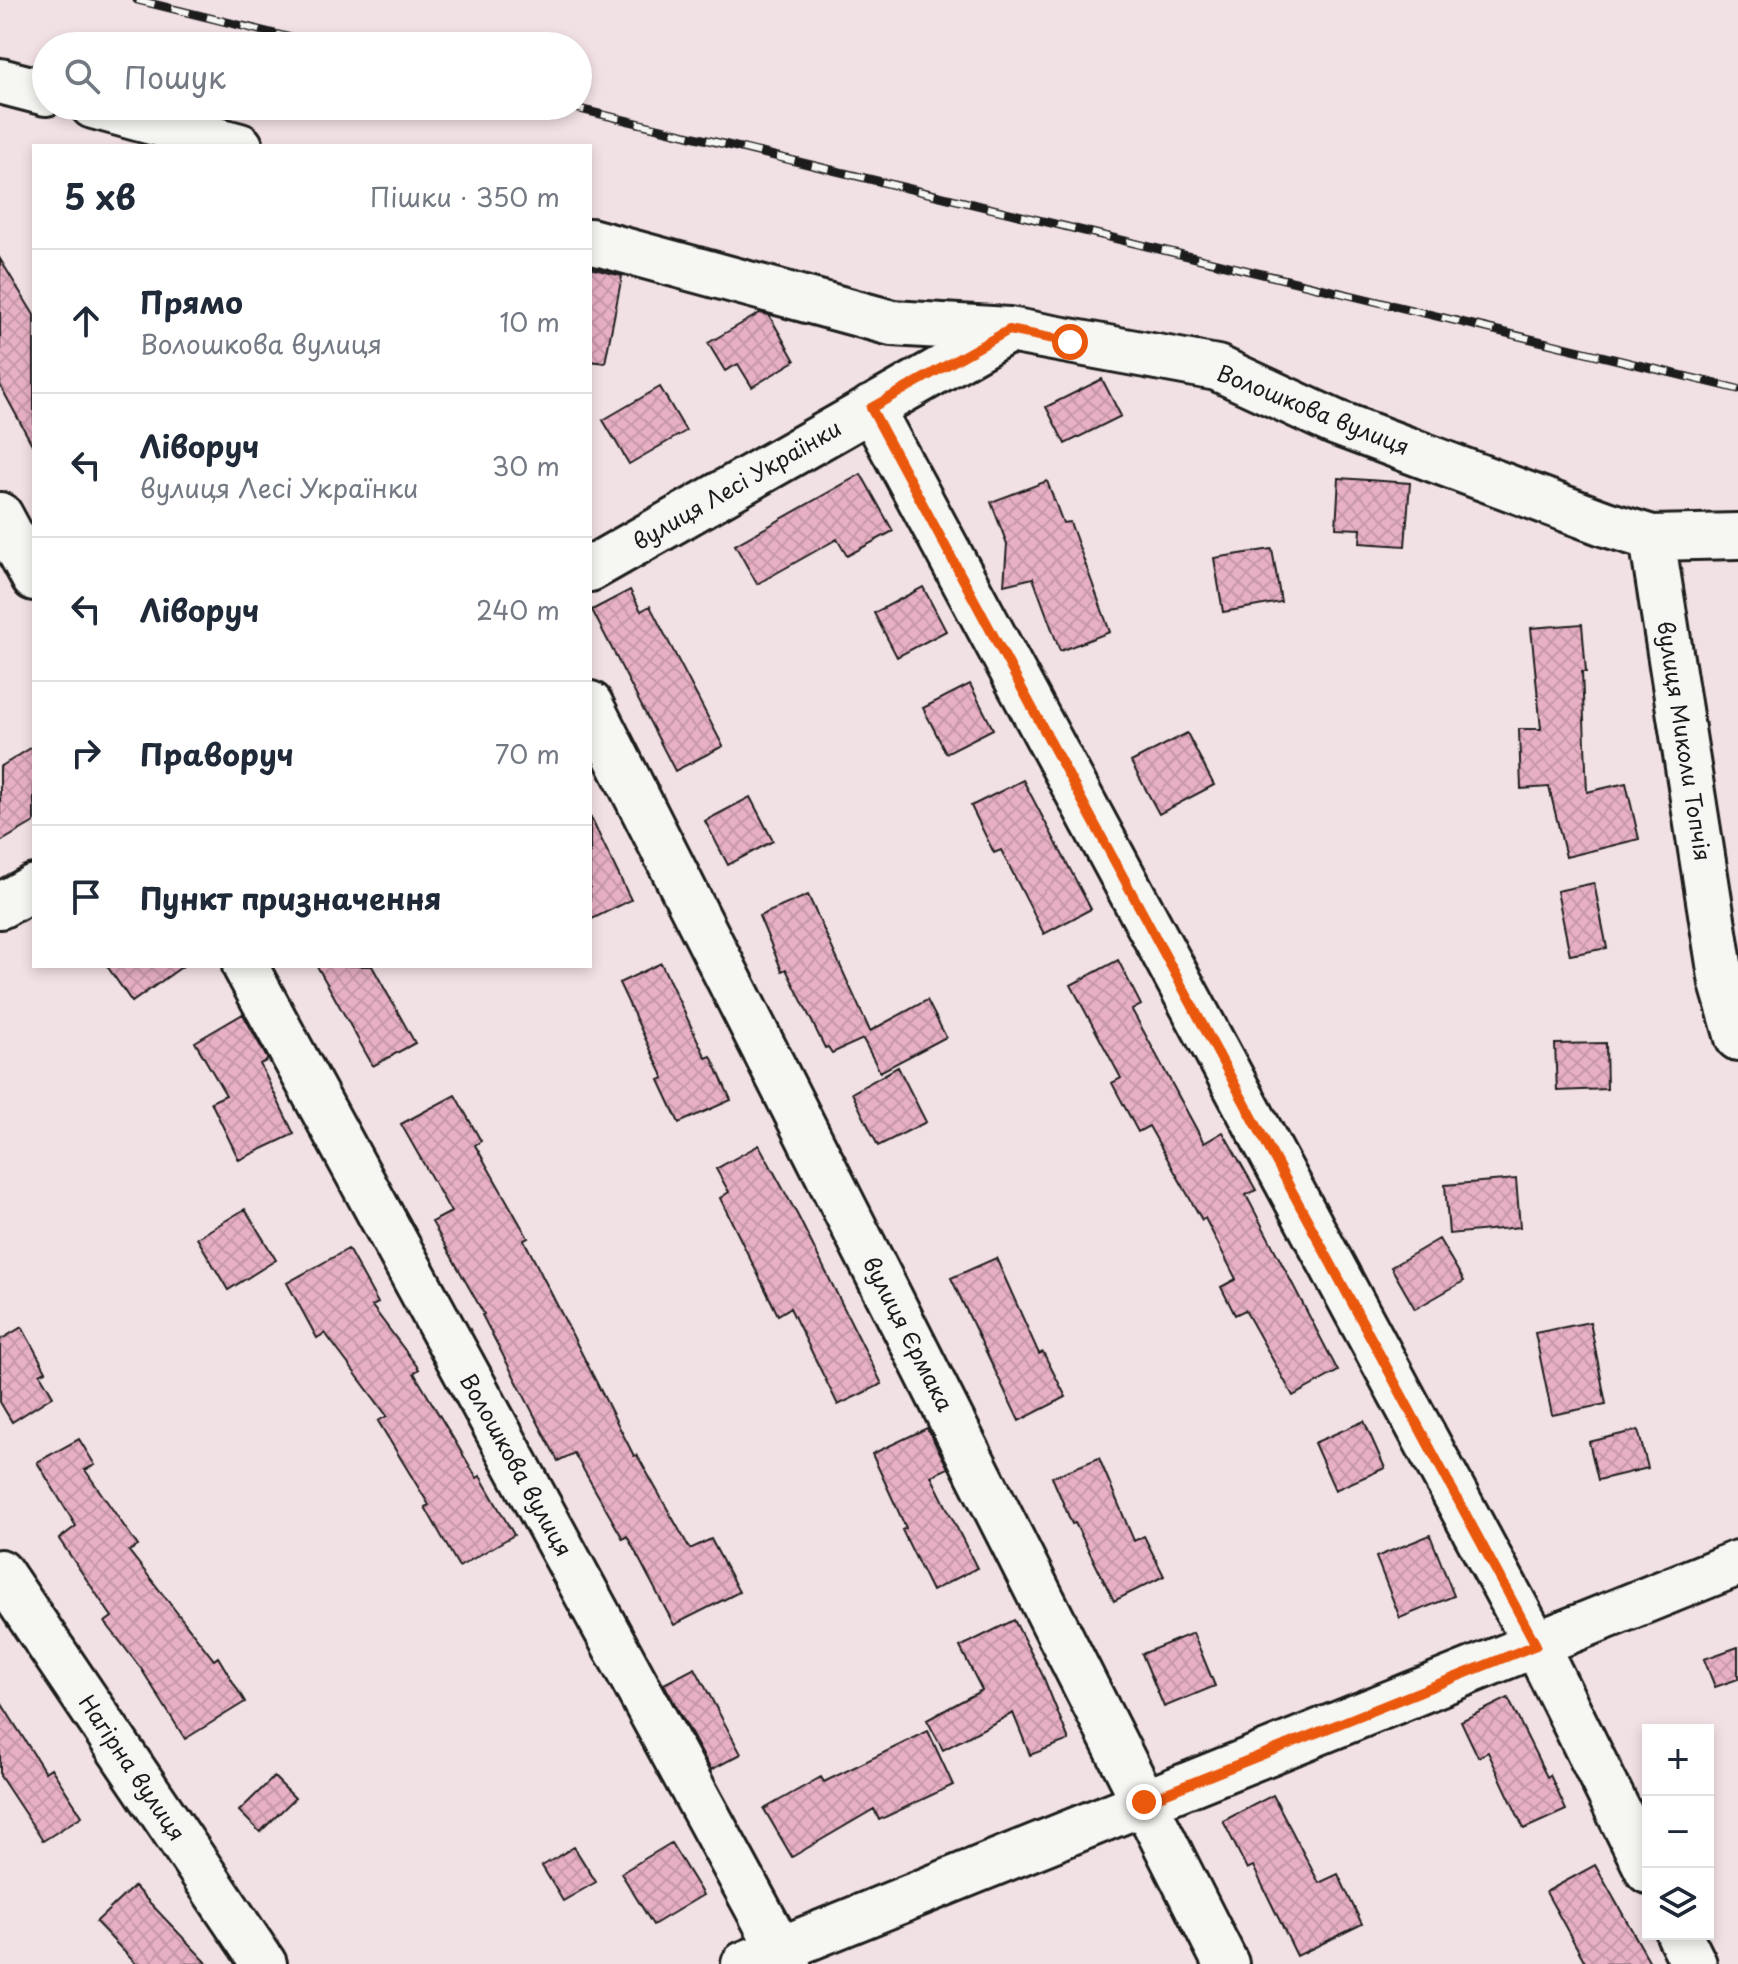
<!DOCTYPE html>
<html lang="uk">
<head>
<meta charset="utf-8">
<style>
  body { margin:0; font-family:"Playpen Sans",sans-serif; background:#f2f2f3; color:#1f2937 }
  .controls { position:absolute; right:24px; bottom:24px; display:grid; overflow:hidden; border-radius:0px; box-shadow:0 4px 12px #0003 }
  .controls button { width:72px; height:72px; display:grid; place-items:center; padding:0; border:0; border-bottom:2px solid #e0e1e3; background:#fff; color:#1f2937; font:40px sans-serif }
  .stop { position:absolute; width:24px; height:24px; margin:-18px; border:6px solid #ea580c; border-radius:50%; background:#fff }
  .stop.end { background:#ea580c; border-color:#fff; box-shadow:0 2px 8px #0008 }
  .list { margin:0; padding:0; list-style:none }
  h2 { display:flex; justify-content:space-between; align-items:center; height:104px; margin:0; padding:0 32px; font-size:34px }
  h2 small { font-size:26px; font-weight:400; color:#747a83 }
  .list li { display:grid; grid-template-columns:52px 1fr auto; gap:24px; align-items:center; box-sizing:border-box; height:144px; padding:0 32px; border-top:2px solid #e0e1e3 }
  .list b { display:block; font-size:30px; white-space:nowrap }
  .list p { margin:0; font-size:26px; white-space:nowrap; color:#747a83 }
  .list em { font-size:26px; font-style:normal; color:#747a83 }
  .icon { flex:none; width:44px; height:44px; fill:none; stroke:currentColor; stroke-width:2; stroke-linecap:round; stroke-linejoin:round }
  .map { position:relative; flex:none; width:1738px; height:1964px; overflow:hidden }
  .search { position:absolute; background:#fff; box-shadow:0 4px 12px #0003; left:32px; top:32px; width:560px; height:88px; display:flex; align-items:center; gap:20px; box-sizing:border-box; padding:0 28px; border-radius:44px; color:#747a83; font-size:30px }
  .panel { position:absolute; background:#fff; box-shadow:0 4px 12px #0003; left:32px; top:144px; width:560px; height:824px; border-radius:0px }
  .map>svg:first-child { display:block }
</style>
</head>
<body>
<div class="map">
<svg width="1738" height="1964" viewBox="0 0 1738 1964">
  <defs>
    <pattern id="building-cross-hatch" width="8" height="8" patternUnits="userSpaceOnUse" patternTransform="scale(2)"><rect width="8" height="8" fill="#e8b0c5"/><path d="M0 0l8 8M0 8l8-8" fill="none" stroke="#c697a9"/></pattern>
  </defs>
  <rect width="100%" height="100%" fill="#f2e1e4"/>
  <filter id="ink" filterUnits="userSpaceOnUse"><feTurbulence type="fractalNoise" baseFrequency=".0125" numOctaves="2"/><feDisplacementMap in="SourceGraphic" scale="16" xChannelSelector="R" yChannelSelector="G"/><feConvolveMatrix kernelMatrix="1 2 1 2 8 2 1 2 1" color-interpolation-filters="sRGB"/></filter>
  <g filter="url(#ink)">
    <path fill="url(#building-cross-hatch)" stroke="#1c1c1c" stroke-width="2" d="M 0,259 L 34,315 L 34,448 L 0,385 Z
      M 590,268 L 622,276 L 605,363 L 590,361 Z
      M 760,313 L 769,315 L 795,361 L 752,387 L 738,364 L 725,371 L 708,343 Z
      M 1102,379 L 1121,416 L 1065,444 L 1046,407 Z
      M 660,387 L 686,431 L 629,464 L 603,420 Z
      M 861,474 L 893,531 L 847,556 L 837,539 L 757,584 L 735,545 Z
      M 1339,478 L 1410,483 L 1405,546 L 1360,543 L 1361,529 L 1336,528 Z
      M 1047,481 L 1063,523 L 1070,522 L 1110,632 L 1060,651 L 1033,578 L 1004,585 L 1007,544 L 991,502 Z
      M 1272,549 L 1281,602 L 1223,612 L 1214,558 Z
      M 923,587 L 946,631 L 897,657 L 874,613 Z
      M 630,590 L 641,611 L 650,606 L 723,746 L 675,771 L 592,610 Z
      M 1582,624 L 1586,672 L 1582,672 L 1587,792 L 1626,783 L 1639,839 L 1566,857 L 1549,787 L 1521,789 L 1519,729 L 1541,729 L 1531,628 Z
      M 970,684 L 993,729 L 946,753 L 923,708 Z
      M 1187,733 L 1214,785 L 1159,814 L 1131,762 Z
      M 34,746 L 34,822 L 0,842 L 0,767 Z
      M 1023,780 L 1091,909 L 1044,934 L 1001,850 L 994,853 L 971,806 Z
      M 750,797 L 773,841 L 728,865 L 705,821 Z
      M 590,816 L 631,900 L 590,920 Z
      M 1594,883 L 1607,948 L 1570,955 L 1557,891 Z
      M 808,895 L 870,1031 L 927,1000 L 946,1037 L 880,1072 L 863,1039 L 832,1053 L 828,1047 L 825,1048 L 786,969 L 782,971 L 759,916 Z
      M 1118,960 L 1141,1005 L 1132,1010 L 1204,1143 L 1223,1132 L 1256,1190 L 1246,1195 L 1338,1371 L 1293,1396 L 1245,1310 L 1235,1315 L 1221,1287 L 1236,1279 L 1205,1218 L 1202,1220 L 1149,1126 L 1138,1132 L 1112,1083 L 1121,1078 L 1071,985 Z
      M 661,963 L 706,1058 L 711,1056 L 731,1100 L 679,1123 L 659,1080 L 664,1078 L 619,983 Z
      M 107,966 L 183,966 L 132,1002 Z
      M 317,966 L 372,966 L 415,1043 L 373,1066 Z
      M 243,1014 L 268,1060 L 260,1064 L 294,1134 L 239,1160 L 211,1102 L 226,1095 L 195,1042 Z
      M 1606,1043 L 1607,1089 L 1557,1091 L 1555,1044 Z
      M 898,1067 L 926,1122 L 878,1146 L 852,1093 Z
      M 455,1095 L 481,1141 L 475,1145 L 528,1238 L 524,1240 L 634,1456 L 637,1455 L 690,1549 L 711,1539 L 739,1592 L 674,1625 L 627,1536 L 623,1539 L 574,1453 L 558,1461 L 482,1315 L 484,1314 L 432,1222 L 451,1212 L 401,1124 Z
      M 759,1145 L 798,1216 L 882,1384 L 838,1405 L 790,1308 L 778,1315 L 720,1198 L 729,1192 L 716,1169 Z
      M 1516,1179 L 1520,1227 L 1449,1234 L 1445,1185 Z
      M 245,1209 L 276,1260 L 228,1290 L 197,1238 Z
      M 1439,1239 L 1464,1281 L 1415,1309 L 1391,1267 Z
      M 348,1249 L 378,1303 L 372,1306 L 419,1369 L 414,1373 L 477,1478 L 480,1476 L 514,1535 L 459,1567 L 425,1507 L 429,1505 L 378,1421 L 387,1416 L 325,1333 L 317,1338 L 287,1283 Z
      M 996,1258 L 1039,1354 L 1043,1352 L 1066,1397 L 1019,1421 L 951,1278 Z
      M 1590,1322 L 1606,1404 L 1552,1415 L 1535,1333 Z
      M 22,1327 L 46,1371 L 40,1374 L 53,1396 L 12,1422 L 0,1402 L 0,1340 Z
      M 1364,1421 L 1385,1468 L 1335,1490 L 1314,1443 Z
      M 927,1428 L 948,1468 L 931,1476 L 977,1568 L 932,1591 L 902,1530 L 906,1528 L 872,1454 Z
      M 1638,1430 L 1648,1468 L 1598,1480 L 1589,1442 Z
      M 79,1439 L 95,1465 L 85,1470 L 138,1546 L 129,1551 L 214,1660 L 218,1657 L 245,1702 L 185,1739 L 142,1670 L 105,1622 L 112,1617 L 59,1539 L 76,1526 L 37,1462 Z
      M 1099,1458 L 1134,1541 L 1144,1536 L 1164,1576 L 1114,1601 L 1075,1523 L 1072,1524 L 1052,1477 Z
      M 1430,1535 L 1454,1596 L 1400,1618 L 1376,1557 Z
      M 1014,1620 L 1043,1676 L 1069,1740 L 1030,1755 L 1013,1713 L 943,1750 L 927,1720 L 982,1690 L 960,1647 Z
      M 1193,1633 L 1215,1686 L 1164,1707 L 1142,1654 Z
      M 1738,1647 L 1738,1679 L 1715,1687 L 1704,1659 Z
      M 695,1668 L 741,1754 L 711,1770 L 664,1684 Z
      M 1508,1698 L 1547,1777 L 1550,1775 L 1566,1810 L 1524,1829 L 1488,1752 L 1478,1757 L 1461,1721 Z
      M 0,1701 L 45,1772 L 51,1768 L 82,1816 L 43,1841 L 0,1776 Z
      M 928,1731 L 953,1785 L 879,1820 L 874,1809 L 792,1857 L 764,1809 L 821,1777 L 824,1782 Z
      M 274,1777 L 295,1798 L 260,1832 L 239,1811 Z
      M 1273,1795 L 1319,1883 L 1338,1874 L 1362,1924 L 1297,1956 L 1253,1866 L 1247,1869 L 1223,1821 Z
      M 671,1843 L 703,1895 L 653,1925 L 621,1873 Z
      M 574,1847 L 596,1882 L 563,1901 L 542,1866 Z
      M 1595,1865 L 1651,1964 L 1586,1964 L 1546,1892 Z
      M 134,1886 L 208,1964 L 136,1964 L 96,1922 Z"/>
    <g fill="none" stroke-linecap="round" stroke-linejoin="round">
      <defs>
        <path id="minor" d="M 0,81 L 46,93
          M 93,106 L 240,146
          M 590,241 L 892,323 L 1009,330 L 1217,368 L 1334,422 L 1606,524 L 1652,538 L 1722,983 L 1738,1038
          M 871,408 L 1536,1645 L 1648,1871
          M 0,515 L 34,578
          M 1652,538 L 1738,536
          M 590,569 L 1009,330
          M 590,704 L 1226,1964
          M 0,906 L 34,887
          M 245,966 L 788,1964
          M 0,1572 L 264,1964
          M 1679,1934 L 1694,1964
          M 744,1964 L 1738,1563"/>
      </defs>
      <use href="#minor" stroke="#1c1c1c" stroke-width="50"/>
      <use href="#minor" stroke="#f6f6f2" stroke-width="44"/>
      <defs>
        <path id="rail" d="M 137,0 L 324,46
          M 567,106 L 1738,389"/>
      </defs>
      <use href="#rail" stroke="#1c1c1c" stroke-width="9"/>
      <use href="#rail" stroke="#f6f6f2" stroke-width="6" stroke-dasharray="18" stroke-linecap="butt"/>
    </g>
  </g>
  <g fill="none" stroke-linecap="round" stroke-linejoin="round" filter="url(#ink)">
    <path stroke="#ea580c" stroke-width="10" d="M 1070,342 L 1009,330 L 871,408 L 1536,1645 L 1144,1802"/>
  </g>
  <g text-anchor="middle" stroke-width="6" stroke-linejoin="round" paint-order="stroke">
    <g font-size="22" fill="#1c1c1c" stroke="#f6f6f2">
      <text transform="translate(1313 410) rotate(22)" y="8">Волошкова вулиця</text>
      <text transform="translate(737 485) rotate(-30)" y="8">вулиця Лесі Українки</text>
      <text transform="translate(1684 741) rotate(81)" y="8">вулиця Миколи Топчія</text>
      <text transform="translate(908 1334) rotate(63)" y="8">вулиця Єрмака</text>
      <text transform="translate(516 1465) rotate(61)" y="8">Волошкова вулиця</text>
      <text transform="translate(132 1768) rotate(56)" y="8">Нагірна вулиця</text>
    </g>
  </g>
</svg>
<div class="controls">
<button>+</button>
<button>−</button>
<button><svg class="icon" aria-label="layers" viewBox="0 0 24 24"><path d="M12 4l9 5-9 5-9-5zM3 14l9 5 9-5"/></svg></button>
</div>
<div class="stop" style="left:1070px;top:342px"></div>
<div class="stop end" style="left:1144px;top:1802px"></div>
<div class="search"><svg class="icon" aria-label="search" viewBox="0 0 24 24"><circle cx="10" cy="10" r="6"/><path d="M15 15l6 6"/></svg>Пошук</div>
<section class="panel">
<h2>5 хв<small>Пішки · 350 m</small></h2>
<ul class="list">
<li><svg class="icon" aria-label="ahead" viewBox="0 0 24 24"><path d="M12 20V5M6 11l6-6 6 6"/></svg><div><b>Прямо</b><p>Волошкова вулиця</p></div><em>10 m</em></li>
<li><svg class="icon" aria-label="left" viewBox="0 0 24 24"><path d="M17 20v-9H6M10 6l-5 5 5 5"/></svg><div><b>Ліворуч</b><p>вулиця Лесі Українки</p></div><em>30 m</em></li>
<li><svg class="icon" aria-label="left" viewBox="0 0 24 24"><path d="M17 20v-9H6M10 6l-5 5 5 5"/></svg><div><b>Ліворуч</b></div><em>240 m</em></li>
<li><svg class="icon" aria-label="right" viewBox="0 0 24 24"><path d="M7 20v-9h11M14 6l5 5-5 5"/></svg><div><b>Праворуч</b></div><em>70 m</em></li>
<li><svg class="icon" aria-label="arrive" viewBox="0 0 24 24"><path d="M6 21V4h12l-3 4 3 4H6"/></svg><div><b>Пункт призначення</b></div></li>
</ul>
</section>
</div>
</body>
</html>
